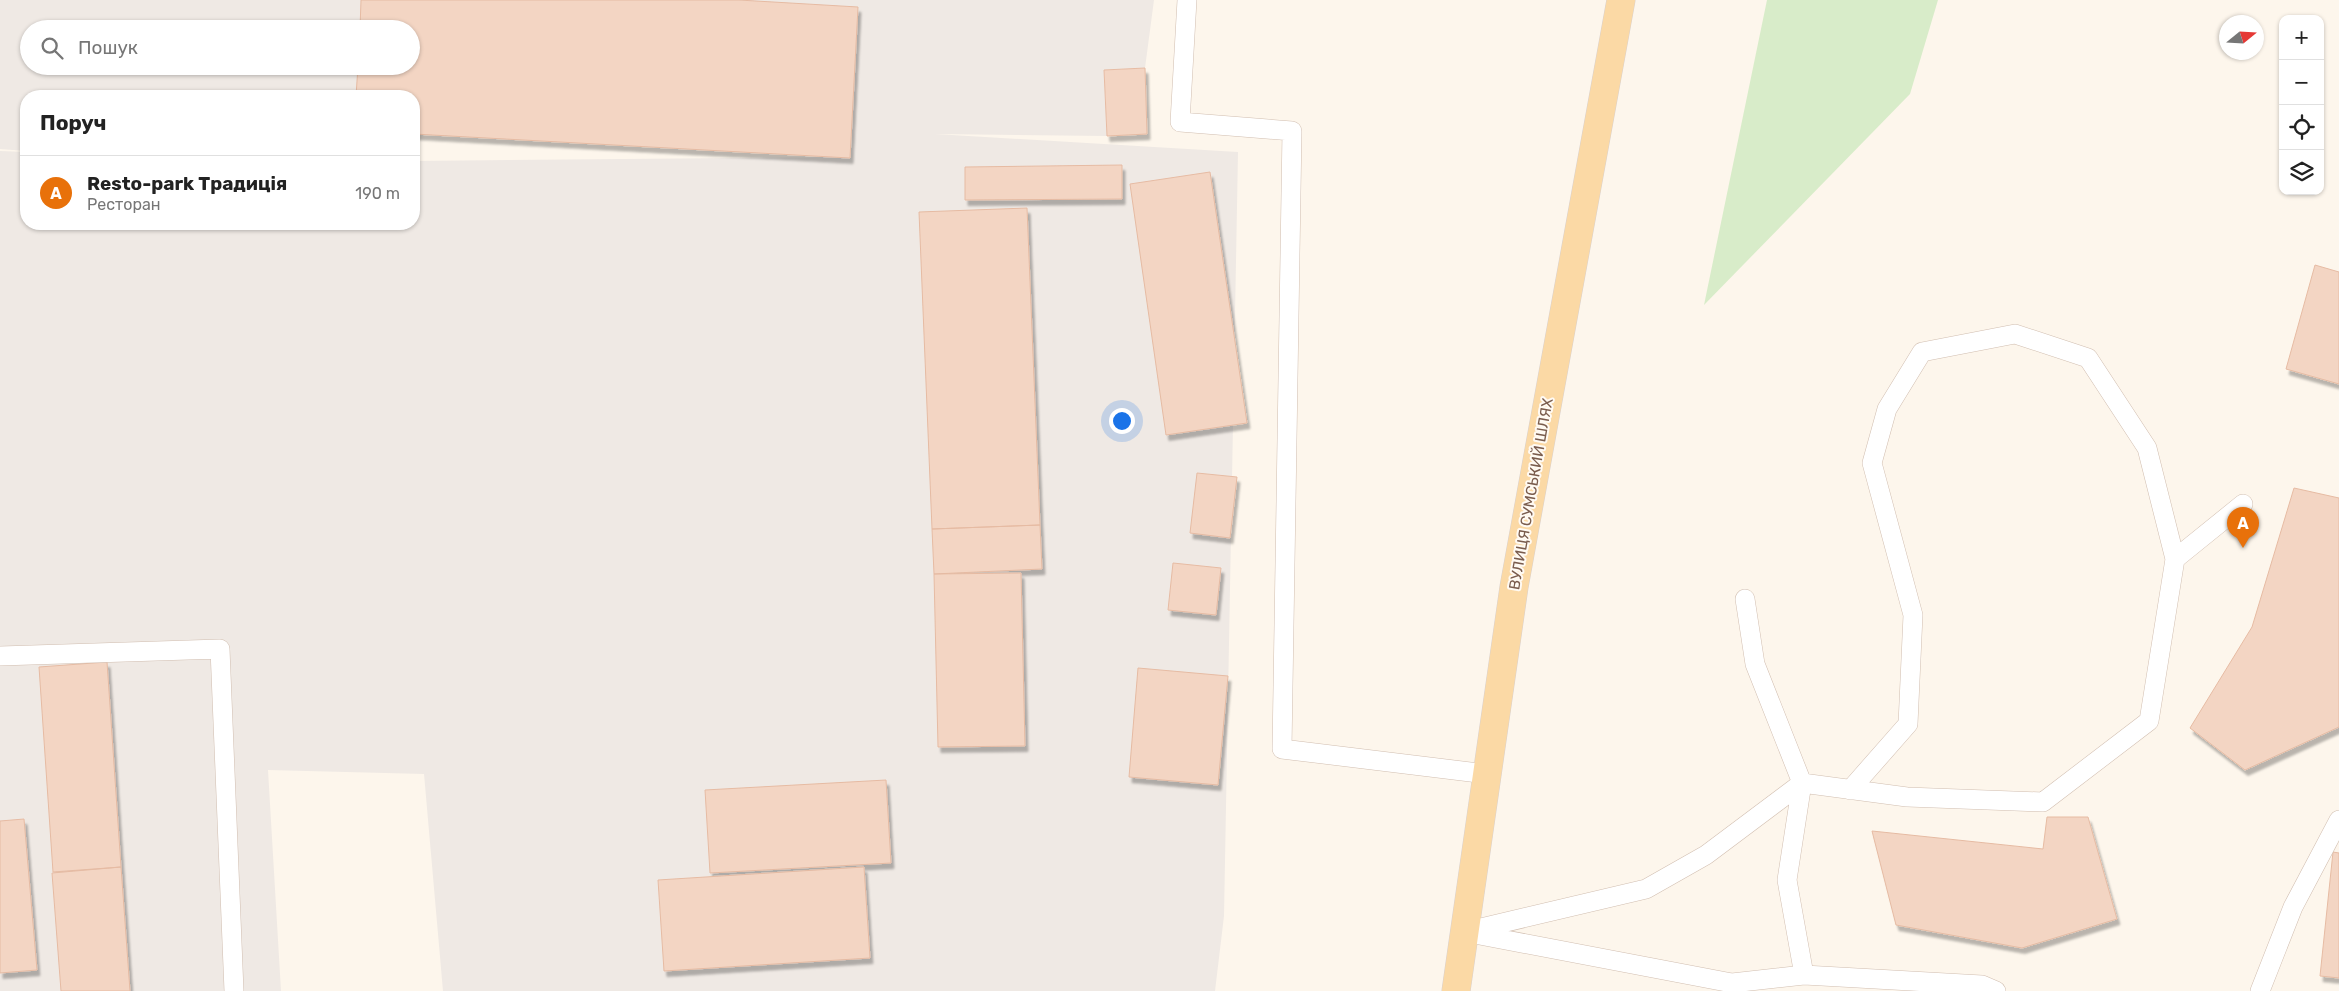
<!DOCTYPE html>
<html lang="uk">
<head>
<meta charset="utf-8">
<style>
  body { margin:0; font-family:Rubik,sans-serif; background:#f6f6f6; color:#222 }
  .controls { position:absolute; right:15px; top:15px; display:grid; overflow:hidden; border-radius:10px; box-shadow:0 1px 4px #0004 }
  .controls button { width:45px; height:45px; display:grid; place-items:center; padding:0; border:0; border-bottom:1px solid #e0e0e0; background:#fff; color:#222; font:25px sans-serif }
  .compass { position:absolute; left:2219px; top:15px; width:45px; height:45px; border-radius:50%; background:#fff; box-shadow:0 1px 4px #0004; rotate:72deg }
  .you { position:absolute; left:1121px; top:420px; width:18px; height:18px; margin:-12px; border:4px solid #fff; border-radius:50%; background:#1a73e8; box-shadow:0 0 0 8px #1a73e833 }
  .badge { display:grid; place-items:center; width:32px; height:32px; border-radius:50%; background:#b45309; color:#fff; font-size:16px; font-weight:700 }
  .pin { position:absolute; translate:-50% -41px; filter:drop-shadow(0 1px 2px #0008) }
  .pin::after { content:''; position:absolute; top:26px; width:18px; height:15px; background:inherit; clip-path:polygon(0 0,100% 0,50% 100%) }
  .list { margin:0; padding:0; list-style:none }
  h2 { display:flex; justify-content:space-between; align-items:center; height:65px; margin:0; padding:0 20px; font-size:21px }
  h2 small { font-size:16px; font-weight:400; color:#767676 }
  .list li { display:grid; grid-template-columns:32px 1fr auto; gap:15px; align-items:center; box-sizing:border-box; height:75px; padding:0 20px; border-top:1px solid #e0e0e0 }
  .list b { display:block; font-size:19px; white-space:nowrap }
  .list p { margin:0; font-size:16px; white-space:nowrap; color:#767676 }
  .list em { font-size:16px; font-style:normal; color:#767676 }
  .icon { flex:none; width:28px; height:28px; fill:none; stroke:currentColor; stroke-width:2; stroke-linecap:round; stroke-linejoin:round }
  .map { position:relative; flex:none; width:2339px; height:991px; overflow:hidden }
  .search { position:absolute; background:#fff; box-shadow:0 1px 4px #0004; left:20px; top:20px; width:400px; height:55px; display:flex; align-items:center; gap:12px; box-sizing:border-box; padding:0 18px; border-radius:28px; color:#767676; font-size:19px }
  .panel { position:absolute; background:#fff; box-shadow:0 1px 4px #0004; left:20px; top:90px; width:400px; height:140px; border-radius:20px }
  .map>svg:first-child { display:block }
</style>
</head>
<body>
<div class="map">
<svg width="2339" height="991" viewBox="0 0 2339 991">
  <defs>
    <filter id="shadow"><feDropShadow dx="3" dy="5.5" stdDeviation="1" flood-color="#0004"/></filter>
  </defs>
  <rect width="100%" height="100%" fill="#fdf6ec"/>
  <path fill="#efe9e4" fill-rule="evenodd" d="M 0,0 L 1154,0 L 1145,68 L 1104,70 L 1107,136 L 935,134 L 1238,152 L 1224,916 L 1215,991 L 443,991 L 424,774 L 268,770 L 281,991 L 0,991 L 0,151 L 26,152 L 26,224 L 414,224 L 414,161 L 838,157 L 414,134 L 414,96 L 26,96 L 26,151 L 0,149 ZM 29,29 L 411,29 L 411,66 L 29,66 Z"/>
  <path fill="#d8ecc9" d="M 1767,0 L 1938,0 L 1910,94 L 1704,305 Z"/>
  <path fill="#f3d5c3" stroke="#e6bba3" filter="url(#shadow)" d="M 361,0 L 739,0 L 858,7 L 850,158 L 414,134 L 414,96 L 356,96 L 358,66 L 411,66 L 411,29 L 360,29 Z
    M 1145,68 L 1147,134 L 1107,136 L 1104,70 Z
    M 1122,165 L 1122,199 L 965,200 L 965,167 Z
    M 1210,172 L 1247,423 L 1166,435 L 1130,184 Z
    M 1027,208 L 1040,525 L 932,529 L 919,212 Z
    M 2315,265 L 2339,272 L 2339,384 L 2286,369 Z
    M 1197,473 L 1237,477 L 1230,538 L 1190,533 Z
    M 2294,488 L 2339,498 L 2339,727 L 2245,770 L 2190,728 L 2252,627 Z
    M 1040,525 L 1042,569 L 934,574 L 932,529 Z
    M 1173,563 L 1221,568 L 1216,615 L 1168,610 Z
    M 1021,573 L 1025,746 L 938,747 L 934,574 Z
    M 107,662 L 121,867 L 53,872 L 39,667 Z
    M 1138,668 L 1228,676 L 1218,785 L 1129,777 Z
    M 886,780 L 891,863 L 710,873 L 705,790 Z
    M 2047,817 L 2088,817 L 2117,919 L 2022,948 L 1896,925 L 1872,831 L 2043,849 Z
    M 24,819 L 37,970 L 0,973 L 0,821 Z
    M 2333,852 L 2339,853 L 2339,978 L 2320,976 Z
    M 121,867 L 130,991 L 61,991 L 52,873 Z
    M 864,867 L 870,958 L 664,971 L 658,880 Z"/>
  <g fill="none" stroke-linecap="round" stroke-linejoin="round">
    <defs>
      <path id="lane" d="M 1187,0 L 1180,122 L 1292,131 L 1282,749 L 1487,774
        M 2175,559 L 2243,504
        M 1745,599 L 1755,664 L 1802,783 L 1706,855 L 1646,889 L 1464,932 L 1732,983 L 1804,975 L 1982,985 L 1996,991
        M 0,656 L 220,649 L 234,991
        M 1804,975 L 1787,880 L 1802,783 L 1907,797 L 2043,802 L 2149,721 L 2175,559 L 2147,448 L 2088,358 L 2015,334 L 1922,352 L 1887,409 L 1872,463 L 1913,615 L 1908,724 L 1850,790
        M 2260,991 L 2293,907 L 2339,820"/>
      <path id="primary" d="M 1456,991 L 1514,587 L 1621,0"/>
    </defs>
    <use href="#lane" stroke="#d1beb0" stroke-width="20"/>
    <use href="#primary" stroke="#dad1cd" stroke-width="29"/>
    <use href="#lane" stroke="#fff" stroke-width="19"/>
    <use href="#primary" stroke="#fbd9a5" stroke-width="28"/>
  </g>
  <g text-anchor="middle" stroke-width="4" stroke-linejoin="round" paint-order="stroke">
    <g font-size="15" fill="#7a5c4d" stroke="#fffaf3">
      <text transform="translate(1531 494) rotate(-80)" y="5">ВУЛИЦЯ СУМСЬКИЙ ШЛЯХ</text>
    </g>
  </g>
</svg>
<div class="controls">
<button>+</button>
<button>−</button>
<button><svg class="icon" aria-label="locate" viewBox="0 0 24 24"><circle cx="12" cy="12" r="6"/><path d="M12 2v4M12 18v4M2 12h4M18 12h4"/></svg></button>
<button><svg class="icon" aria-label="layers" viewBox="0 0 24 24"><path d="M12 4l9 5-9 5-9-5zM3 14l9 5 9-5"/></svg></button>
</div>
<svg class="compass" viewBox="-18 -18 36 36"><path d="M0-13l5 13h-10z" fill="#e53935"/><path d="M0 13l5-13h-10z" fill="#767676"/></svg>
<div class="you"></div>
<div class="pin badge" style="left:2243px;top:548px;background:#e8710a">A</div>
<div class="search"><svg class="icon" aria-label="search" viewBox="0 0 24 24"><circle cx="10" cy="10" r="6"/><path d="M15 15l6 6"/></svg>Пошук</div>
<section class="panel">
<h2>Поруч<small></small></h2>
<ul class="list">
<li><span class="badge" style="background:#e8710a">A</span><div><b>Resto-park Традиція</b><p>Ресторан</p></div><em>190 m</em></li>
</ul>
</section>
</div>
</body>
</html>
